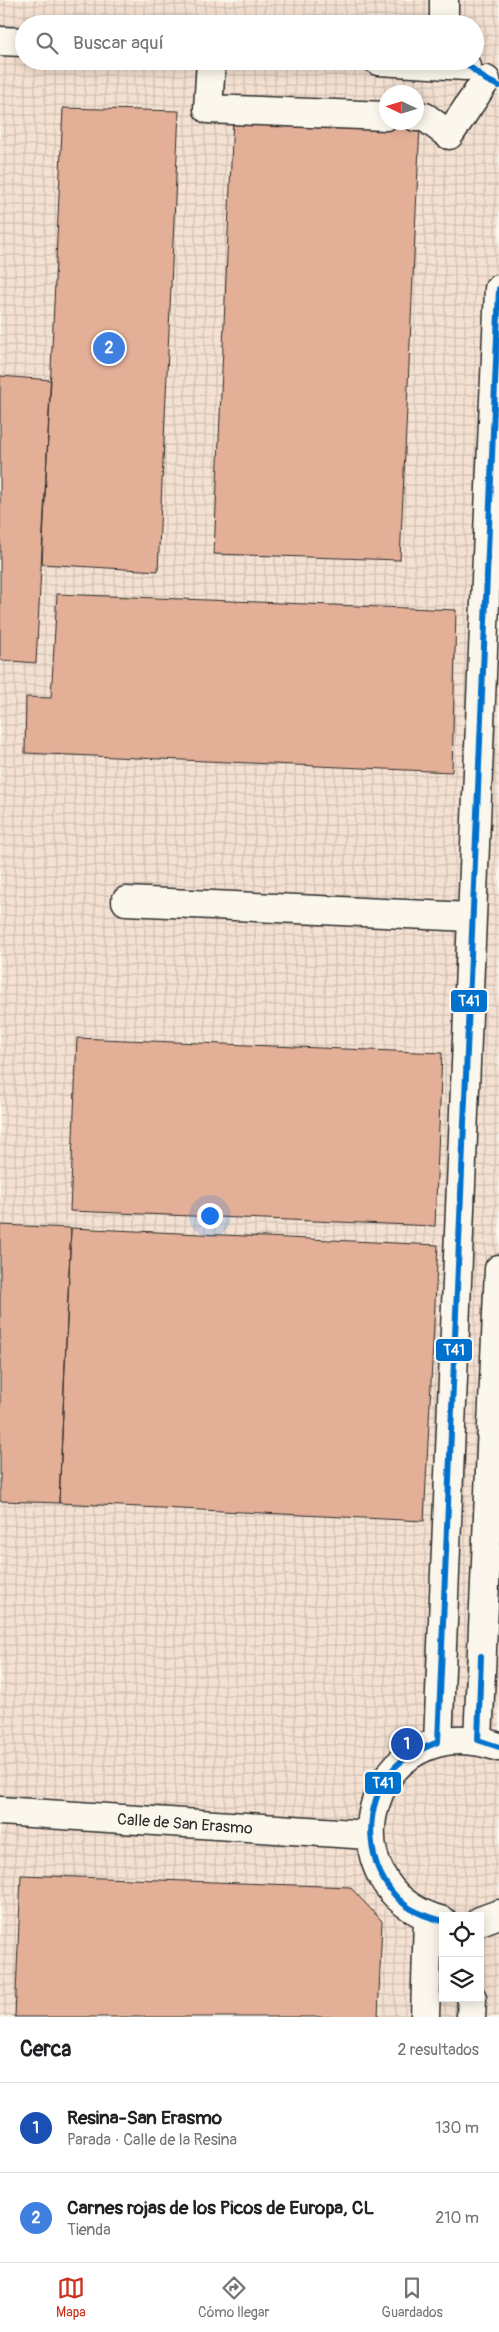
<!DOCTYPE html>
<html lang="es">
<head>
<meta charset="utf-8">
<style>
  body { margin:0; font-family:Pangolin,sans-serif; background:#f2f2f2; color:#202124 }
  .controls { position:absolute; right:15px; bottom:15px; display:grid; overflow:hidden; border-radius:0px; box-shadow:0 2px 12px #0003 }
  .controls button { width:45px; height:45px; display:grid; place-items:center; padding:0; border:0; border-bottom:1px solid #e0e0e0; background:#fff; color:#202124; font:25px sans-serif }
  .compass { position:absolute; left:379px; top:85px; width:45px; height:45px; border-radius:50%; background:#fff; box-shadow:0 2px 12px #0003; rotate:274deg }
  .you { position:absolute; left:209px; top:1215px; width:18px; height:18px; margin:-12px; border:4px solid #fff; border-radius:50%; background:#1a73e8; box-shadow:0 0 0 8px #1a73e833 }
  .badge { display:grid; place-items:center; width:32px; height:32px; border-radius:50%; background:#c8321e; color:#fff; font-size:16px; font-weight:700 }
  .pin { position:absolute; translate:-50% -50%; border:2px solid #fff; box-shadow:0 1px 5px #0006 }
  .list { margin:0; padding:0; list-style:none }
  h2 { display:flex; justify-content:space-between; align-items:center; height:65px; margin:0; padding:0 20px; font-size:21px }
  h2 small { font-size:16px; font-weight:400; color:#757577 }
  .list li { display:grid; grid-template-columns:32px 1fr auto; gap:15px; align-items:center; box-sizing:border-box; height:90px; padding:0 20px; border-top:1px solid #e0e0e0 }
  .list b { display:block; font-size:19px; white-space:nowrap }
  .list p { margin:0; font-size:16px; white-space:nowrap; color:#757577 }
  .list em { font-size:16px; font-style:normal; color:#757577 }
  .icon { flex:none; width:28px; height:28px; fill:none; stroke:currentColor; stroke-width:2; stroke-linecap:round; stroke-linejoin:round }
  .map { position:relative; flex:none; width:499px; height:2017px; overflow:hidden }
  .search { position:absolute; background:#fff; box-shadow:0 2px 12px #0003; left:15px; right:15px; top:15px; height:55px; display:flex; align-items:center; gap:12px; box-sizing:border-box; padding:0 18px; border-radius:28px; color:#757577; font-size:19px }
  .sheet { height:245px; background:#fff }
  nav { display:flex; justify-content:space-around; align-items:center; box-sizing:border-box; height:70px; border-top:1px solid #e0e0e0; background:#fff; font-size:14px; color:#757577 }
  nav a { display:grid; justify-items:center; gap:2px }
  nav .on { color:#c8321e }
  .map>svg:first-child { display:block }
</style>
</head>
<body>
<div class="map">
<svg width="499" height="2017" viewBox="0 0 499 2017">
  <defs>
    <pattern id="industrial-grid" width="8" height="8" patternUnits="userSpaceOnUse" patternTransform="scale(1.25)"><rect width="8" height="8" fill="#f4e1d2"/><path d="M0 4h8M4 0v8" fill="none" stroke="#d1c1b4"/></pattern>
  </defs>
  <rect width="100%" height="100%" fill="#fbf7ec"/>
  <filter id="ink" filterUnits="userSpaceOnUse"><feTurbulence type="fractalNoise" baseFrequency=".02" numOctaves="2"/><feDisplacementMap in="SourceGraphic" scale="10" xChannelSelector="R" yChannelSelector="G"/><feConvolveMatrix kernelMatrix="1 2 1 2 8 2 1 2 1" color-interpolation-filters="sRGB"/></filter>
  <g filter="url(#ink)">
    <path fill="url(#industrial-grid)" fill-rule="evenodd" d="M 0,0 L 499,0 L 499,2017 L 0,2017 ZM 24,24 L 475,24 L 475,61 L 24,61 ZM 386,92 L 416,92 L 416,122 L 386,122 ZM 443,1916 L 480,1916 L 480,1998 L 443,1998 Z"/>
    <path fill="#e3af96" stroke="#2b2b2b" d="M 63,108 L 179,111 L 158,571 L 42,564 Z
      M 233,117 L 420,125 L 400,560 L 214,554 Z
      M 0,376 L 51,380 L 36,663 L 0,660 Z
      M 57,594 L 456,610 L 452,772 L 25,753 L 26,697 L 51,698 Z
      M 77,1038 L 442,1053 L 435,1226 L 70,1211 Z
      M 0,1225 L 71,1228 L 59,1503 L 0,1501 Z
      M 71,1228 L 438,1245 L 424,1521 L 59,1503 Z
      M 21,1875 L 350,1887 L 382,1921 L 378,2017 L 15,2017 Z"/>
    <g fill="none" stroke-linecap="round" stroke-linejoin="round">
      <defs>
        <path id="minor" d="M 444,0 L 444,24
          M 0,41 L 24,42
          M 211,61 L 208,109 L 386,116
          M 378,61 L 466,66
          M 416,117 L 425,117 L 449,135 L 486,80
          M 126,901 L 471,917
          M 478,1740 L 499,1269
          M 438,1742 C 460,1257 476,773 499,289
          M 0,1811 L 369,1835
          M 443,1921 C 318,1888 368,1702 499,1747
          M 480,1921 L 499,1914
          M 425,2017 L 428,1917
          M 471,2017 L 472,1998"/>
      </defs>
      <use href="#minor" stroke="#2b2b2b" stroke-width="31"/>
      <use href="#minor" stroke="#fbf7ec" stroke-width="28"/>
      <defs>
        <path id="bus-1" d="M 463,61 L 486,80 L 499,86
          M 481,1656 L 478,1740 L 499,1747
          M 443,1921 C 429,1917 415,1913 404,1904 C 364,1872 360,1804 395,1767 C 407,1755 423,1748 438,1742 L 499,289"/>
      </defs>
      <use href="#bus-1" stroke="#fbf7ec" stroke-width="10"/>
      <use href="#bus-1" stroke="#0072ce" stroke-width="6"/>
    </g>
  </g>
  <g text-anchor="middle" stroke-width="4" stroke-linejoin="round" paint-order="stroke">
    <g font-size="16" fill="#2b2b2b" stroke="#fbf7ec">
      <text transform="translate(185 1823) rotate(4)" y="6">Calle de San Erasmo</text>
    </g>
  </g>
  <g stroke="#fbf7ec" stroke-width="2">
    <rect x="450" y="989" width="38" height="24" rx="5" fill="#0072ce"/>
    <rect x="435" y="1338" width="38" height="24" rx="5" fill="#0072ce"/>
    <rect x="364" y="1771" width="38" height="24" rx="5" fill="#0072ce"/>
  </g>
  <g font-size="14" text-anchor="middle" font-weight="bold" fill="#fff">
    <text x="469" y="1006">T41</text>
    <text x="454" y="1355">T41</text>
    <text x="383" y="1788">T41</text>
  </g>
</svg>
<div class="controls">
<button><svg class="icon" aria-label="locate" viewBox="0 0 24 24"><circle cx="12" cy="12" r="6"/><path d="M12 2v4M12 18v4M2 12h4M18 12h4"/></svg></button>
<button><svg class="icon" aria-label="layers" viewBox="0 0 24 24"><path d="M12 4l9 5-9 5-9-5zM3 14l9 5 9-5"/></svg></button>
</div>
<svg class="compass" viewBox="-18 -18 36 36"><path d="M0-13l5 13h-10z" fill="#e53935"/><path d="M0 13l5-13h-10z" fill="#757577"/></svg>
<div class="you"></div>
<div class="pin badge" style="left:407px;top:1744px;background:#1a4fb4">1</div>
<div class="pin badge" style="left:109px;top:348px;background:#3f7fe0">2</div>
<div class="search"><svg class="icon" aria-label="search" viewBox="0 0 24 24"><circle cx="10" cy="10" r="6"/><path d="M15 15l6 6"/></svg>Buscar aquí</div>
</div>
<section class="sheet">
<h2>Cerca<small>2 resultados</small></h2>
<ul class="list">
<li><span class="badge" style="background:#1a4fb4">1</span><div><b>Resina-San Erasmo</b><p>Parada · Calle de la Resina</p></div><em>130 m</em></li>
<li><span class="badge" style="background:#3f7fe0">2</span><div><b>Carnes rojas de los Picos de Europa, CL</b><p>Tienda</p></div><em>210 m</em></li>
</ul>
</section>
<nav>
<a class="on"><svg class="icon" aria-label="map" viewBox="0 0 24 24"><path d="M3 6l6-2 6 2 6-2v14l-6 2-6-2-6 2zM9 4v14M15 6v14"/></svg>Mapa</a>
<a><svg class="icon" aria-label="directions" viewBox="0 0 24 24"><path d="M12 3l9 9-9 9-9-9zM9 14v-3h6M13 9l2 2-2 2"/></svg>Cómo llegar</a>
<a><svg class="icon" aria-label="saved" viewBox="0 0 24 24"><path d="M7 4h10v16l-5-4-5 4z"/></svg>Guardados</a>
</nav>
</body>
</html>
